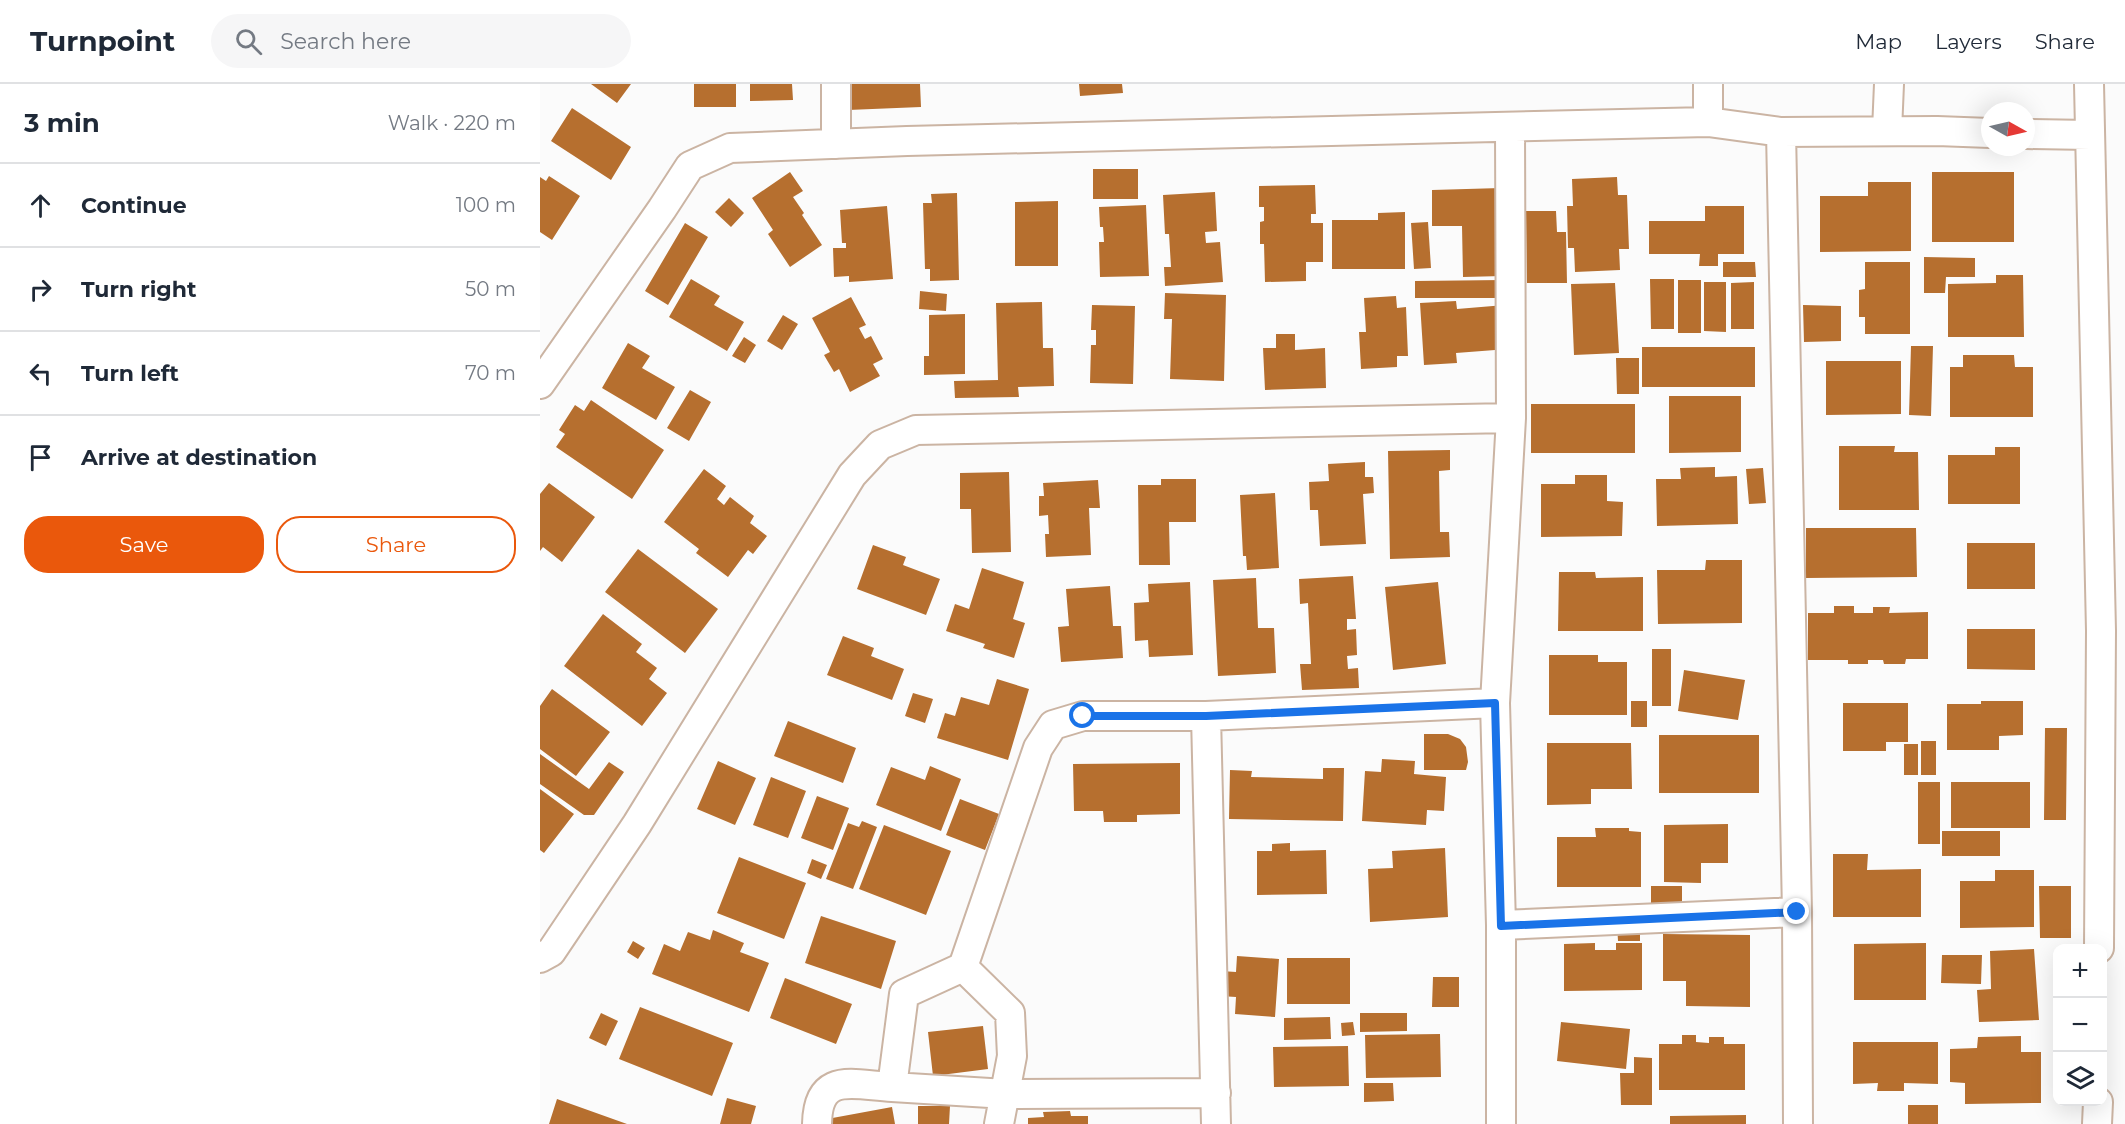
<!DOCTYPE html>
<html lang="en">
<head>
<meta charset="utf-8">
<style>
  body { margin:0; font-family:Montserrat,sans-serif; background:#f6f6f7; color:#1f2937 }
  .controls { position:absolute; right:18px; bottom:18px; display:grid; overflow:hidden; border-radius:12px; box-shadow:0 6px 24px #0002 }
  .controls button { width:54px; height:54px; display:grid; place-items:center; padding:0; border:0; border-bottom:2px solid #e0e1e3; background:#fff; color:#1f2937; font:30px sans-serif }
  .compass { position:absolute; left:1441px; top:18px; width:54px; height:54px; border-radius:50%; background:#fff; box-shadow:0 6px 24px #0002; rotate:98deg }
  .stop { position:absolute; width:18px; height:18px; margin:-14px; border:4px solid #1a73e8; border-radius:50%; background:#fff }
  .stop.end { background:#1a73e8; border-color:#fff; box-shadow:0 2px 6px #0008 }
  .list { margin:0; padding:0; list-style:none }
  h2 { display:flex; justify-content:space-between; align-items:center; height:78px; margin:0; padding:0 24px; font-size:26px }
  h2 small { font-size:20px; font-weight:400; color:#747a83 }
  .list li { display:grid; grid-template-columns:39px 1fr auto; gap:18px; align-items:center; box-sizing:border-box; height:84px; padding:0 24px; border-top:2px solid #e0e1e3 }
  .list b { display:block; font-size:22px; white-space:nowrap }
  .list em { font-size:20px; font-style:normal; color:#747a83 }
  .actions { display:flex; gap:12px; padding:18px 24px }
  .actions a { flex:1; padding:14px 0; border:2px solid #ea580c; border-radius:24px; text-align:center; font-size:21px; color:#ea580c }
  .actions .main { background:#ea580c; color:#fff }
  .icon { flex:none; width:33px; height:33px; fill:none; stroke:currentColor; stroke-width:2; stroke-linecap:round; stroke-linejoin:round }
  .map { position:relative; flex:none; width:1585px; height:1040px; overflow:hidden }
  header { display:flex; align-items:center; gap:36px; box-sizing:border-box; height:84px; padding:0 30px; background:#fff; border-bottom:2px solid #e0e1e3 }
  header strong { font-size:28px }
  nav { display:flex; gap:33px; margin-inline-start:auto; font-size:21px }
  .search { width:420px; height:54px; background:#f6f6f7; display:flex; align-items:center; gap:15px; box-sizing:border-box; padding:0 21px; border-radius:33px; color:#747a83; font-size:22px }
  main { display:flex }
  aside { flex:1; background:#fff }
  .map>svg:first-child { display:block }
</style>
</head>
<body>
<header>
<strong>Turnpoint</strong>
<div class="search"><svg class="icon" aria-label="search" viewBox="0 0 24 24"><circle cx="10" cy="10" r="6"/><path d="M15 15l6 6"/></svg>Search here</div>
<nav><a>Map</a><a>Layers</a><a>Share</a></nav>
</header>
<main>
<aside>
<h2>3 min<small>Walk · 220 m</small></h2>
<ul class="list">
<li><svg class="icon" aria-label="ahead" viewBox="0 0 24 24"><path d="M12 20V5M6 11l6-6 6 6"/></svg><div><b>Continue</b></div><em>100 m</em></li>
<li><svg class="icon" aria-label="right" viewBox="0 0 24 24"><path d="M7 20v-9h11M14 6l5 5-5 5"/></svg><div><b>Turn right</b></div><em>50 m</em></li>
<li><svg class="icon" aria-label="left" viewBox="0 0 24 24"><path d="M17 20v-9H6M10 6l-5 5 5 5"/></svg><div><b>Turn left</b></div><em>70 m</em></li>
<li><svg class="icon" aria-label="arrive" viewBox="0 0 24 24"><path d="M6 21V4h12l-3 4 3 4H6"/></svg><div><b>Arrive at destination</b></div></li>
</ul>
<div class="actions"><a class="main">Save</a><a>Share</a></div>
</aside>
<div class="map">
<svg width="1585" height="1040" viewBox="0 0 1585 1040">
  <rect width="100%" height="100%" fill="#fbfbfb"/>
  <path fill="#b66f2f" d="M 51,0 L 91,0 L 77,19 Z
    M 154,0 L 196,0 L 196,23 L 154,23 Z
    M 210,0 L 252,0 L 253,16 L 210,17 Z
    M 307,0 L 380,0 L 381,23 L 308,26 Z
    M 539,0 L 582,0 L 583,9 L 540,12 Z
    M 32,24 L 91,63 L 71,96 L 11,57 Z
    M 553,85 L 598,85 L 598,115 L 553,115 Z
    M 250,88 L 263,107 L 253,113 L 264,129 L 262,131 L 282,161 L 250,183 L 228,150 L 233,146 L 212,114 Z
    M 1392,88 L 1474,88 L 1474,158 L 1392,158 Z
    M 9,92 L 40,112 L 12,156 L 0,148 L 0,93 L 6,97 Z
    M 1077,93 L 1078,111 L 1087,111 L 1089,165 L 1079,165 L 1080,186 L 1035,188 L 1034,164 L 1028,164 L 1027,122 L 1033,122 L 1032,95 Z
    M 1328,98 L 1371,98 L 1371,167 L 1280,168 L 1280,112 L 1328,112 Z
    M 775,101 L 776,130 L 771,130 L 771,139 L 783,139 L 783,178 L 766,178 L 766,197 L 725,198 L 724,160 L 720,160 L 720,138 L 724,137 L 724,123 L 719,123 L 719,102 Z
    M 961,104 L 963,192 L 923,193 L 922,142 L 892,142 L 892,106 Z
    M 675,108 L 677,147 L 665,148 L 666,159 L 680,158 L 683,198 L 625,202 L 624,183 L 631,183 L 629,150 L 625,150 L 623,111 Z
    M 417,109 L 419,196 L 390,197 L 390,185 L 385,185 L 383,119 L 392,119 L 391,110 Z
    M 189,114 L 204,129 L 191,143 L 175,128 Z
    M 518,117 L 518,182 L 475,182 L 475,118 Z
    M 606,121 L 609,192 L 560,193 L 559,158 L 564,158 L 563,143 L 560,143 L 559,123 Z
    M 347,122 L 353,195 L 309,198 L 309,192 L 294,193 L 293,164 L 306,164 L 306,159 L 302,159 L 300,126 Z
    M 1165,122 L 1204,122 L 1204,170 L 1178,170 L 1178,182 L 1159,182 L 1160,170 L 1109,170 L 1109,137 L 1165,137 Z
    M 986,127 L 1016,127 L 1017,148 L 1026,148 L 1027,199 L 987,199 Z
    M 865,128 L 865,185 L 792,185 L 792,136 L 838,136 L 838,129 Z
    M 888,138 L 891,184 L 874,185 L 871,139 Z
    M 145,139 L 168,153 L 128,221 L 105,207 Z
    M 1384,173 L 1435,174 L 1435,193 L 1406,193 L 1405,209 L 1384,209 Z
    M 1183,178 L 1215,178 L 1216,193 L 1183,193 Z
    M 1325,178 L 1370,178 L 1370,250 L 1325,250 L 1325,233 L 1319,233 L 1319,206 L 1325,205 Z
    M 1456,191 L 1483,191 L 1484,253 L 1408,253 L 1408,200 L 1456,199 Z
    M 151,195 L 180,212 L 174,221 L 204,238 L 187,267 L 129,233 Z
    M 1110,195 L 1134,195 L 1134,245 L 1111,245 Z
    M 963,196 L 963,214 L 875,214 L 875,197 Z
    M 1138,196 L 1161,196 L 1161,249 L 1138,249 Z
    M 1164,198 L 1186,198 L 1186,248 L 1164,247 Z
    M 1214,198 L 1214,245 L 1191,245 L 1191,199 Z
    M 1075,199 L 1079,269 L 1034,271 L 1031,200 Z
    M 380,207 L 407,210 L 406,227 L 379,225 Z
    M 625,209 L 686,211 L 684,297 L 630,295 L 632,235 L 624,235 Z
    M 856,212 L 857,224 L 866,223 L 868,272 L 857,272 L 857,283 L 821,285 L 819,248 L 826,248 L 824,214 Z
    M 311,213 L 326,241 L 319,244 L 325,255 L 331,252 L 343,275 L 333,280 L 340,292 L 310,308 L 299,285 L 294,288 L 284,271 L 290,268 L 272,234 Z
    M 916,217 L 917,225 L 965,221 L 968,265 L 916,269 L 917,279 L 884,281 L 880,219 Z
    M 502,218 L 503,264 L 513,264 L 514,302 L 478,303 L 479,313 L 415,314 L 414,297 L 458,296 L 456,219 Z
    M 552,221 L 595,222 L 593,300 L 550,299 L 551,261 L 556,261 L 556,246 L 551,246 Z
    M 1263,221 L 1301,222 L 1301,257 L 1264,258 Z
    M 425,230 L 425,290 L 384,291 L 384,272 L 389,272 L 389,231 Z
    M 243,231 L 258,240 L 242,266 L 227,257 Z
    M 736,250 L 755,250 L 755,266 L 785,264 L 786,304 L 725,306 L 723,264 L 736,264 Z
    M 204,253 L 216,261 L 205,279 L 192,272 Z
    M 88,259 L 110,272 L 102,284 L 135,303 L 116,336 L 62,304 Z
    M 1371,262 L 1393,262 L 1391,332 L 1369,331 Z
    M 1102,263 L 1215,263 L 1215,303 L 1102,303 Z
    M 1423,271 L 1474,271 L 1475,283 L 1493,283 L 1493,333 L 1410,333 L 1410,283 L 1423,283 Z
    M 1076,274 L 1099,274 L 1099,310 L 1077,310 Z
    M 1286,277 L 1361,277 L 1361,330 L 1286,331 Z
    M 150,306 L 171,318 L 149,357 L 127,344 Z
    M 1129,312 L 1201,312 L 1201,368 L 1129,369 Z
    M 51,316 L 124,366 L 92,415 L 16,363 L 25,350 L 19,346 L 35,321 L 44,327 Z
    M 991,320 L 1095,320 L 1095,369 L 991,369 Z
    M 1299,362 L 1355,362 L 1354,368 L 1378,368 L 1379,426 L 1299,426 Z
    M 1455,363 L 1480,363 L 1480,420 L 1408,420 L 1408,371 L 1455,371 Z
    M 910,366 L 910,386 L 899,387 L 900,448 L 909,448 L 910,473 L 850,475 L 848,367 Z
    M 825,378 L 825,393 L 833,393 L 834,409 L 823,410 L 826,460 L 780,462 L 778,426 L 770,426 L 769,398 L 789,397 L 788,380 Z
    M 1175,383 L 1175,393 L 1197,392 L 1198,440 L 1117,442 L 1116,395 L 1141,395 L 1140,384 Z
    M 1223,384 L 1226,419 L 1209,420 L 1206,385 Z
    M 164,385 L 186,402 L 177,415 L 184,421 L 190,413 L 214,432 L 210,439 L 227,452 L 213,470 L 208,466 L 188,493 L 156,469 L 159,465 L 124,438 Z
    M 469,388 L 471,468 L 432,469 L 431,425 L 420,425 L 420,389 Z
    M 1035,391 L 1067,391 L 1067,417 L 1083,418 L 1082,452 L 1001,453 L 1001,400 L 1035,400 Z
    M 621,395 L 656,395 L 656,438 L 629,438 L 630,481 L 599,481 L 598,401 L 621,401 Z
    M 558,396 L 560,424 L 549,424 L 551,471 L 506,473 L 505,450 L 509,450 L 508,431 L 499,432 L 499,412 L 504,412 L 503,399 Z
    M 9,399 L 55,433 L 22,478 L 3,463 L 0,467 L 0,410 Z
    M 735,409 L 739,484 L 707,486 L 706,472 L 703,472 L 700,411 Z
    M 1266,444 L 1376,444 L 1377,493 L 1266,494 Z
    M 1427,459 L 1495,459 L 1495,505 L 1427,505 Z
    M 333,461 L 366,473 L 363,481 L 400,495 L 386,531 L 317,505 Z
    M 98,465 L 178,525 L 145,569 L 65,508 Z
    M 1166,476 L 1202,476 L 1202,539 L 1118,540 L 1117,486 L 1165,486 Z
    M 442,484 L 484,498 L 473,535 L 485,539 L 474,574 L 443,564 L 445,560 L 406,547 L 415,520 L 429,525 Z
    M 1019,488 L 1055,488 L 1056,494 L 1103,493 L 1103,547 L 1018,547 Z
    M 813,492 L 816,535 L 807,535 L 807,546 L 816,545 L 817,571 L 807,572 L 808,585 L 818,584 L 819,604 L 762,606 L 760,580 L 771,580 L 768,519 L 760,520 L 759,495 Z
    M 716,494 L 718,544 L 734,544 L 736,589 L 678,592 L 673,496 Z
    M 650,498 L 653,571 L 609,573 L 608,556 L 595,557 L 594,519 L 609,518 L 608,500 Z
    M 898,498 L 906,580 L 853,586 L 845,503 Z
    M 570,502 L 573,542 L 581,542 L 583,574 L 521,578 L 518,543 L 529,542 L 526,505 Z
    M 1294,522 L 1314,522 L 1314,529 L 1333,529 L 1333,523 L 1350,523 L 1349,529 L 1388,528 L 1388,575 L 1366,575 L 1365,580 L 1344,580 L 1343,576 L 1328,576 L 1328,580 L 1308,580 L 1308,576 L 1268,576 L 1268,529 L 1294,529 Z
    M 63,530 L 102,560 L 96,568 L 117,584 L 109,595 L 127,609 L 102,642 L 24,582 Z
    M 1427,545 L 1495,545 L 1495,586 L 1427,585 Z
    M 303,552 L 334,564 L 331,572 L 364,585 L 352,616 L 287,591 Z
    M 1112,565 L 1131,565 L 1131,622 L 1112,622 Z
    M 1009,571 L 1058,571 L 1058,578 L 1087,578 L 1087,631 L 1009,631 Z
    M 1144,586 L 1205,596 L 1198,636 L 1138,627 Z
    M 457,595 L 489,605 L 468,676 L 397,654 L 405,629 L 415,632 L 421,613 L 449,621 Z
    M 12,605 L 70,648 L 36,692 L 0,665 L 0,622 Z
    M 373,609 L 393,615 L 385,639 L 365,632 Z
    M 1091,617 L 1107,617 L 1107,643 L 1091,643 Z
    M 1441,617 L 1483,617 L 1483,651 L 1459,652 L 1459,666 L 1407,666 L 1407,620 L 1441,620 Z
    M 1303,619 L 1368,619 L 1368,658 L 1346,658 L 1346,667 L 1303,667 Z
    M 248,637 L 316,664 L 303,699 L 234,672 Z
    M 1505,644 L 1527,644 L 1526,736 L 1504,736 Z
    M 884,650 L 908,650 L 920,655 L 926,663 L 928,678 L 926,686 L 884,686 Z
    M 1119,651 L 1219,651 L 1219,709 L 1119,709 Z
    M 1381,657 L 1396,657 L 1396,691 L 1381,691 Z
    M 1007,659 L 1091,659 L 1092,705 L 1051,705 L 1051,720 L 1007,721 Z
    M 1364,660 L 1378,660 L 1378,691 L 1364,691 Z
    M 0,670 L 49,705 L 69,678 L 84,688 L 54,731 L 44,731 L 0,700 Z
    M 842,675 L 875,677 L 874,690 L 906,693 L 904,727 L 887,726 L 886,741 L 822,737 L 825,687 L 841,688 Z
    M 178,677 L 216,694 L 195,741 L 157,725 Z
    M 640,679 L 640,730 L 597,731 L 597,738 L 564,738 L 563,727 L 534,727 L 533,680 Z
    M 390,682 L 421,695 L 401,747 L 336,721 L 351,683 L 385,696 Z
    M 783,684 L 804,684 L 803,737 L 689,735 L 690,686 L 712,687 L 711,693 L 783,695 Z
    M 231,693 L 266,707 L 248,754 L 213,741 Z
    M 1378,698 L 1400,698 L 1400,760 L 1378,760 Z
    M 1411,698 L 1490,698 L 1490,744 L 1411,744 Z
    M 0,705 L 34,730 L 4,769 L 0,766 Z
    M 277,712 L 309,724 L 293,766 L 261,754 Z
    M 420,715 L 459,730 L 445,766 L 406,751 Z
    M 322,737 L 337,743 L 313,805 L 286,795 L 308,739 L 319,743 Z
    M 1188,740 L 1188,779 L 1161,779 L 1161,799 L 1124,798 L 1124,741 Z
    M 344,741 L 411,767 L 386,831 L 319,805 Z
    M 1055,744 L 1089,744 L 1089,747 L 1101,748 L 1101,803 L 1017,803 L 1017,753 L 1056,753 Z
    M 1402,747 L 1460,747 L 1460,772 L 1402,772 Z
    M 750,759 L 750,767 L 786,766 L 787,810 L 717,811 L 717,767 L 732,767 L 732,760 Z
    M 905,764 L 908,833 L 830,838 L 828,785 L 853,784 L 852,767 Z
    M 1293,770 L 1328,770 L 1327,786 L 1381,785 L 1381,833 L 1293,833 Z
    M 199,773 L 266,799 L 244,855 L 177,829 Z
    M 272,775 L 287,781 L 281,795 L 267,789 Z
    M 1455,786 L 1494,786 L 1494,843 L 1420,844 L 1420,797 L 1455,797 Z
    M 1111,802 L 1142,802 L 1142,820 L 1111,820 Z
    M 1499,802 L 1531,802 L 1531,854 L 1500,854 Z
    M 281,832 L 356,857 L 341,905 L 265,879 Z
    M 1077,840 L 1100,840 L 1100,857 L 1078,857 Z
    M 173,846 L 204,859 L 200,868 L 229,879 L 209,928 L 112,890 L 124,860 L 140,867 L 148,848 L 170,856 Z
    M 1123,850 L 1210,851 L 1210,923 L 1146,922 L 1146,897 L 1123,897 Z
    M 93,857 L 105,864 L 98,875 L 87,868 Z
    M 1055,859 L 1055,866 L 1076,866 L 1076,859 L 1102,859 L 1102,906 L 1024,907 L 1024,860 Z
    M 1386,859 L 1386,916 L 1314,916 L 1314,860 Z
    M 1494,865 L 1499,936 L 1439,938 L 1437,906 L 1451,905 L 1450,867 Z
    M 1402,871 L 1442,871 L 1441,900 L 1401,899 Z
    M 697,872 L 739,875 L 735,933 L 695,930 L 696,913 L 680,912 L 681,887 L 696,888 Z
    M 747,874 L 810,874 L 810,920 L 747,920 Z
    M 893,893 L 919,893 L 919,923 L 892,923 Z
    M 245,894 L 312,920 L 296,960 L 230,934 Z
    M 100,923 L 193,959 L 172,1012 L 79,975 Z
    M 61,929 L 78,937 L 66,962 L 49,954 Z
    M 820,929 L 867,929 L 867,947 L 820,948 Z
    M 790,933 L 791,955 L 744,956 L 744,934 Z
    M 813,938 L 815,951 L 802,952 L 801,939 Z
    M 1021,938 L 1090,945 L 1086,985 L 1017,977 Z
    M 443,942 L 448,985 L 393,992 L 388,948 Z
    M 900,950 L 901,993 L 826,994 L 825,951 Z
    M 1142,951 L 1156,951 L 1156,958 L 1169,959 L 1169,953 L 1184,953 L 1184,960 L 1205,960 L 1205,1006 L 1119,1006 L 1119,960 L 1142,960 Z
    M 1481,952 L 1481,968 L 1501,968 L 1501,1019 L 1425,1020 L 1425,999 L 1410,998 L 1410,965 L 1437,964 L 1438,953 Z
    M 1313,958 L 1398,958 L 1398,1000 L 1364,999 L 1364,1007 L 1337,1007 L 1338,999 L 1313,1000 Z
    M 808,962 L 809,1002 L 734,1003 L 733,963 Z
    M 1094,973 L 1112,974 L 1112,1021 L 1081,1021 L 1080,989 L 1094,989 Z
    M 824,999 L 853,999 L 854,1017 L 824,1018 Z
    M 187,1014 L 216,1022 L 211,1040 L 180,1040 Z
    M 17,1015 L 87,1040 L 9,1040 Z
    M 1368,1021 L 1398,1021 L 1398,1040 L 1368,1040 Z
    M 378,1022 L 410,1022 L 409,1040 L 378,1040 Z
    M 352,1023 L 355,1040 L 288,1040 L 287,1035 Z
    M 530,1027 L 531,1032 L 548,1032 L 548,1040 L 488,1040 L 488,1034 L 504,1033 L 503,1028 Z
    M 1206,1031 L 1206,1040 L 1130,1040 L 1130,1032 Z"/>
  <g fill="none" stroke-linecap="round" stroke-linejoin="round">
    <defs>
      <path id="minor" d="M 296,0 L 296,60
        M 1549,0 L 1561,547 L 1559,864
        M 1168,38 L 1168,0
        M 1347,47 L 1349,0
        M 1241,48 L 1257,828 L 1258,1040
        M 1486,50 L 1550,51
        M 0,300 L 122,125 L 150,82 L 190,64 L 367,57 L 1168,38 L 1241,48 L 1397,47 L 1450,49
        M 666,632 L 676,1040
        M 961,841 L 1257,828
        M 0,874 L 11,868 L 97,740 L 312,391 L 340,361 L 376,346 L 971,334
        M 423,883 L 470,929 L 472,972 L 459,1040
        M 352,1003 L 466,1010 L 676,1009
        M 277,1040 C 278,987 312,1001 352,1003 L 364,910 L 423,883 L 498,664 L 513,641 L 543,632 L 666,632 L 955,619
        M 961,1040 L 961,841 L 955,619 L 971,334 L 970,44
        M 1557,1040 L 1558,1018"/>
    </defs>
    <use href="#minor" stroke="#cbb4a3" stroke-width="32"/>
    <use href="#minor" stroke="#fff" stroke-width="28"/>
  </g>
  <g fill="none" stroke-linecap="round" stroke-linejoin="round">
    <path stroke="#1a73e8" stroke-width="8" d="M 543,632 L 666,632 L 955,619 L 961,842 L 1257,828"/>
  </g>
</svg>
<div class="controls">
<button>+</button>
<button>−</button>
<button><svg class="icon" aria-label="layers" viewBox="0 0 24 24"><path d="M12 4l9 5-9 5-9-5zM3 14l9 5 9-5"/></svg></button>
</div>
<svg class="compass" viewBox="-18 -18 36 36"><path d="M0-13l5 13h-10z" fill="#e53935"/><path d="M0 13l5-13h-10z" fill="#747a83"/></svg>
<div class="stop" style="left:543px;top:632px"></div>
<div class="stop end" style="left:1257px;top:828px"></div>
</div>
</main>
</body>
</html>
